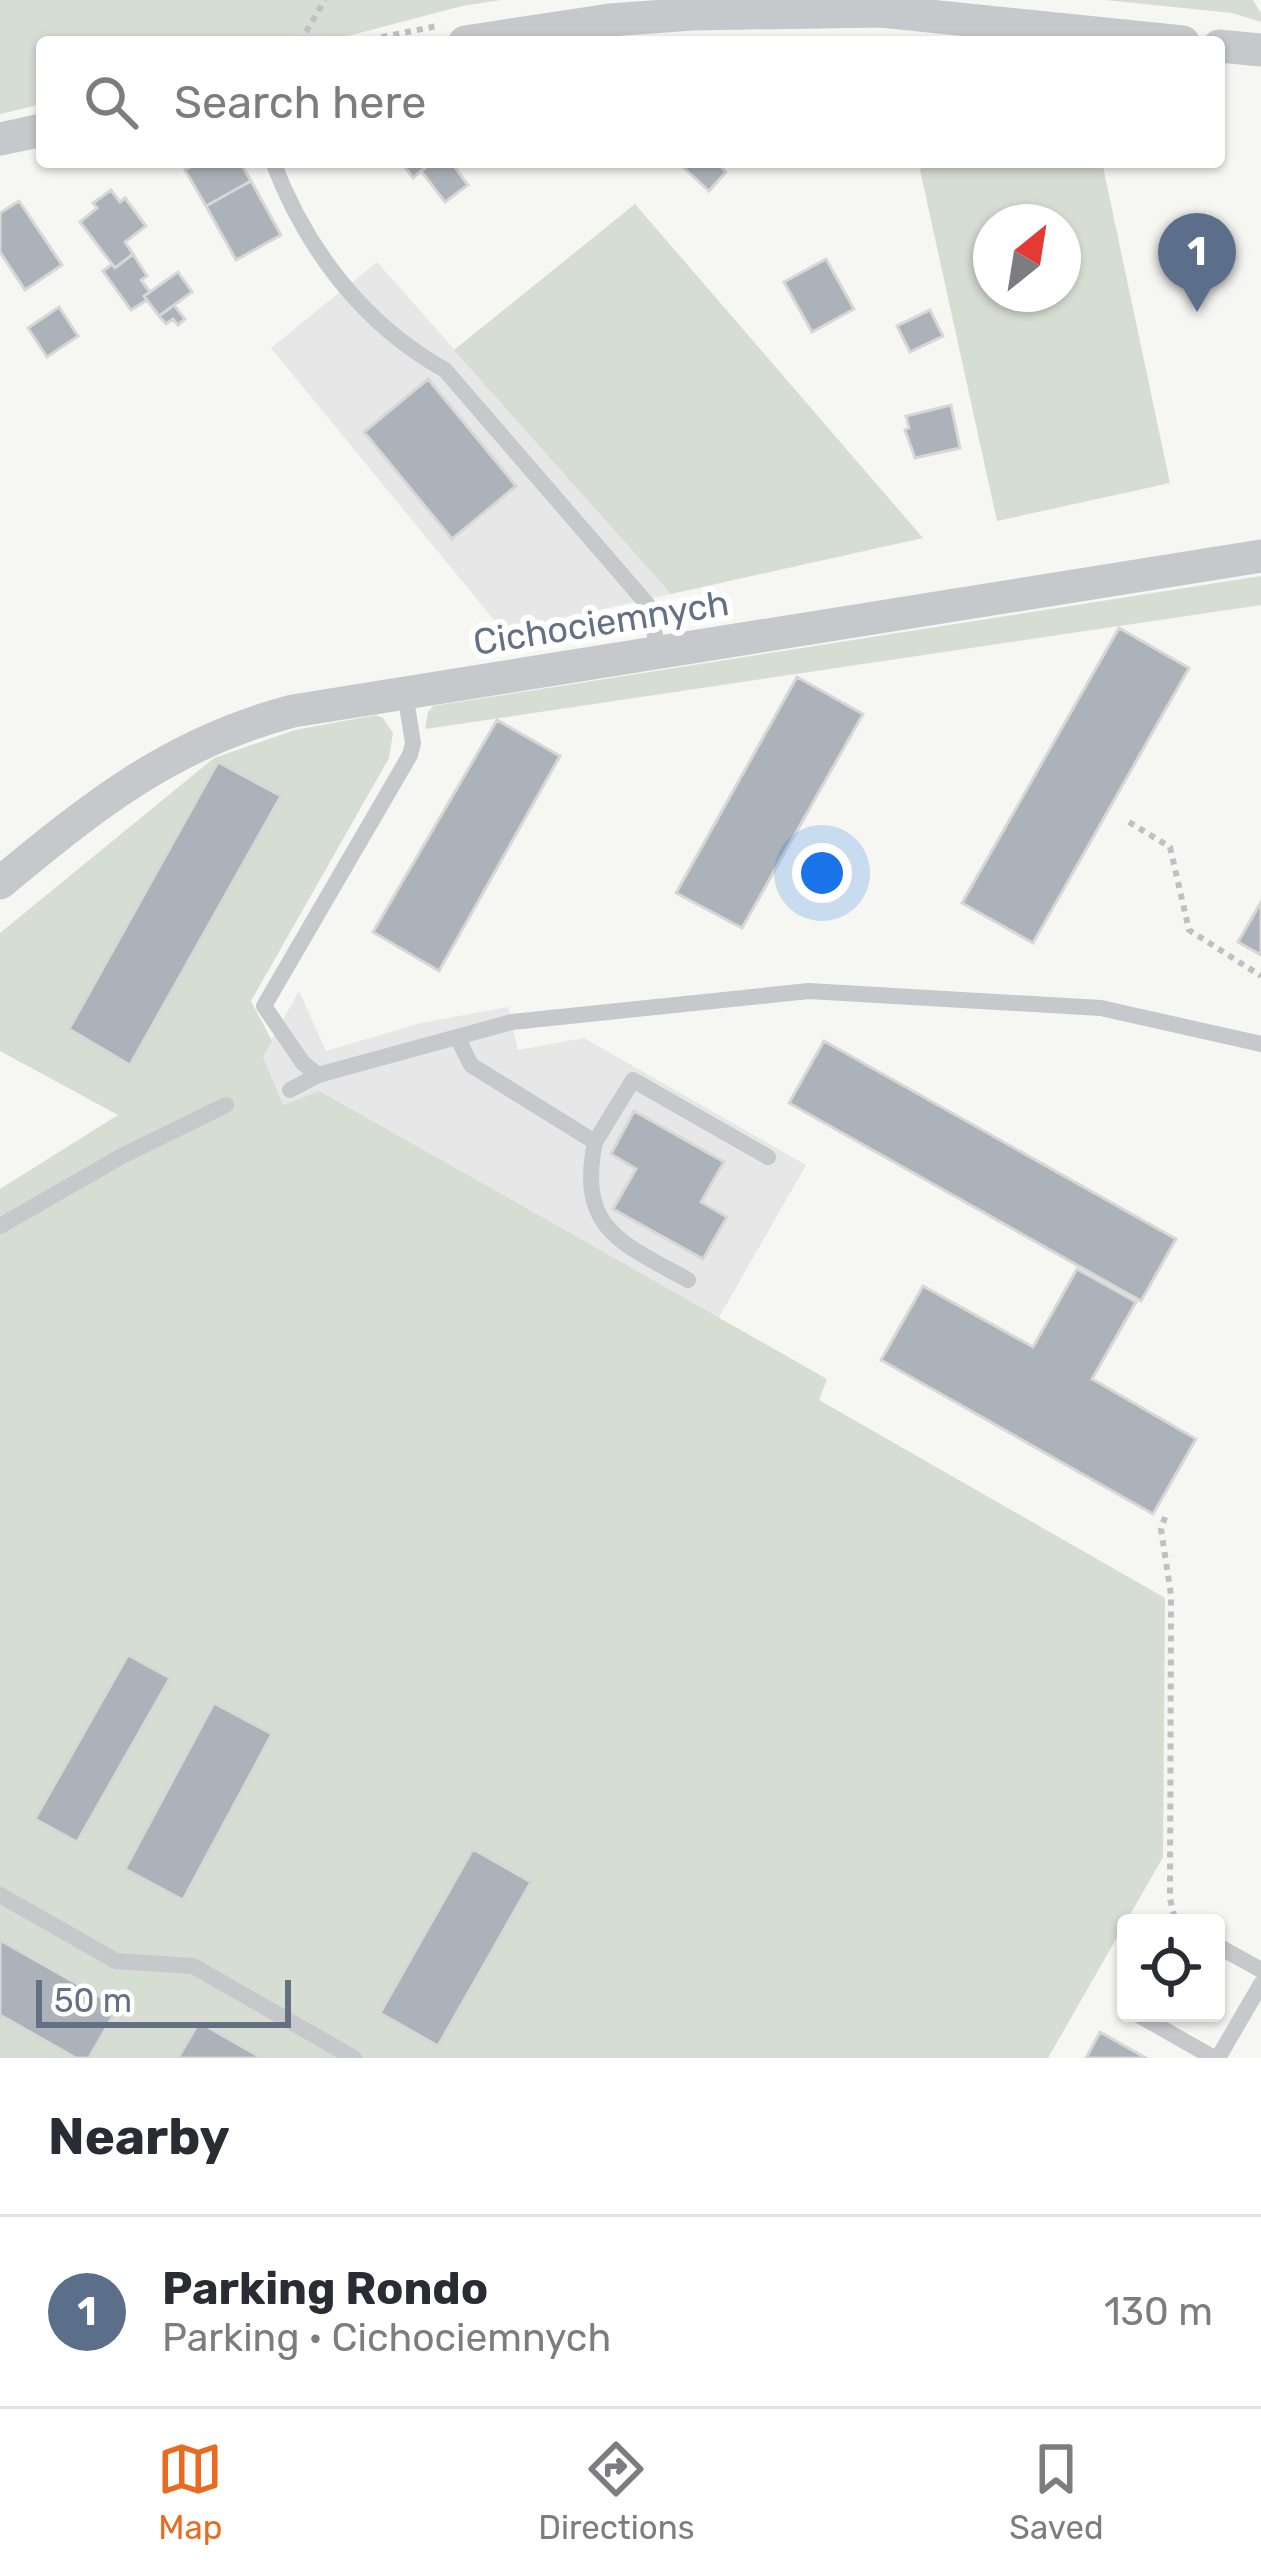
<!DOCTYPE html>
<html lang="en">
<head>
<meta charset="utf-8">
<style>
  body { margin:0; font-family:Rubik,sans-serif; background:#f7f7f7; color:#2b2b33 }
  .controls { position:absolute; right:36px; bottom:36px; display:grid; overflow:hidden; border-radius:12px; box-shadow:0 3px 9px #0004 }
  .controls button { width:108px; height:108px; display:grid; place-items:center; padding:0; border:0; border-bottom:3px solid #e1e1e2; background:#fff; color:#2b2b33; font:60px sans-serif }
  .compass { position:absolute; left:973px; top:204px; width:108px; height:108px; border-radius:50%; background:#fff; box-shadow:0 3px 9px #0004; rotate:30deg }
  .scale { position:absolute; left:36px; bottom:30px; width:255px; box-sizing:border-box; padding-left:12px; border:6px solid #647185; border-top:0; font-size:33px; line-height:42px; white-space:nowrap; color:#647185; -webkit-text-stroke:9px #fff; paint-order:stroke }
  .you { position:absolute; left:822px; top:873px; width:42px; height:42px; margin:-30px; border:9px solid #fff; border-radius:50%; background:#1a73e8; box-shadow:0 0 0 18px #1a73e833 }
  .badge { display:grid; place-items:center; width:78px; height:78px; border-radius:50%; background:#ea6a1f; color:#fff; font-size:39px; font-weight:700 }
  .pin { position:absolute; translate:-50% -99px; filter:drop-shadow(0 3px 6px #0008) }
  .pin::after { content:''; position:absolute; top:63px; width:42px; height:36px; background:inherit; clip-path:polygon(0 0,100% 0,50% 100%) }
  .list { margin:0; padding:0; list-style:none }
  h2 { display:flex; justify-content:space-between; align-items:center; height:156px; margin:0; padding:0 48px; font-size:51px }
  h2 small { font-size:39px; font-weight:400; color:#7c7c81 }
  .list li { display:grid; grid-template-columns:78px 1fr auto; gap:36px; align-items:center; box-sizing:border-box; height:192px; padding:0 48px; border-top:3px solid #e1e1e2 }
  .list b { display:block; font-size:45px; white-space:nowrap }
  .list p { margin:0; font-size:39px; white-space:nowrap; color:#7c7c81 }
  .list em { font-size:39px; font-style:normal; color:#7c7c81 }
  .icon { flex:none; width:66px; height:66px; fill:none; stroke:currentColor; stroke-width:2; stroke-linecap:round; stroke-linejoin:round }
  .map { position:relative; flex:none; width:1261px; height:2058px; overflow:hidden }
  .search { position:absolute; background:#fff; box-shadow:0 3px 9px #0004; left:36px; right:36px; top:36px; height:132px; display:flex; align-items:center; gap:30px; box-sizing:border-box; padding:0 42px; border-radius:12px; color:#7c7c81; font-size:45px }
  .sheet { height:348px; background:#fff }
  nav { display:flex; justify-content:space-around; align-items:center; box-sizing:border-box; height:168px; border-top:3px solid #e1e1e2; background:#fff; font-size:33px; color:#7c7c81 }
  nav a { display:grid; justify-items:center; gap:6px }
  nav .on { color:#ea6a1f }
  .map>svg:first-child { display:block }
</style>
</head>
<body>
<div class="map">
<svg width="1261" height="2058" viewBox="0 0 1261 2058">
  <rect width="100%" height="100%" fill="#f6f6f2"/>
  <path fill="#e6e7e6" d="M 377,262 L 671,594 L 503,631 L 271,348 Z
    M 299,991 L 326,1051 L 421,1023 L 508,1007 L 518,1050 L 584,1038 L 806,1165 L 718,1319 L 321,1091 L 283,1106 L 263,1055 Z"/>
  <path fill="#d6ddd3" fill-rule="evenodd" d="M 0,0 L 501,0 L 462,6 L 325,42 L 42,42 L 42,104 L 0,114 Z
    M 1105,0 L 1253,0 L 1261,13 L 1261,22 L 1232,13 Z
    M 924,162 L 1102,162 L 1170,483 L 997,521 L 920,170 ZM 991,222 L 1063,222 L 1063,294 L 991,294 Z
    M 635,204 L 923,538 L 671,594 L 454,350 Z
    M 1261,576 L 1261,605 L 425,729 L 428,712 L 433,706 Z
    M 376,715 L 383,718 L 393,733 L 389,758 L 251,1001 L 272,1041 L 263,1056 L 283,1105 L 320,1091 L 827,1379 L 819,1400 L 1165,1598 L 1163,1857 L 1048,2058 L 0,2058 L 0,1189 L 118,1115 L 0,1051 L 0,933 L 214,758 L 295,730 Z"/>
  <path fill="#abb2b9" stroke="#d7d7d5" stroke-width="3" d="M 199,162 L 240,162 L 251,181 L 206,206 L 185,170 Z
    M 401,162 L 432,162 L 413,178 Z
    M 432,162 L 451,162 L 468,185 L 445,202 L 421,171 Z
    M 684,162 L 716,162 L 726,172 L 709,191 L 681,165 Z
    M 251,181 L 281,235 L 236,260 L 206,206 Z
    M 111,190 L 120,202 L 125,198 L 146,226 L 125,242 L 133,254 L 115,268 L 80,222 L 97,208 L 93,203 Z
    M 19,201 L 62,265 L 25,290 L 0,252 L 0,213 Z
    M 133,254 L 147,276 L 141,280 L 150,292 L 144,296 L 147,300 L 131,310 L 103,271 L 112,264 L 115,268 Z
    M 826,259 L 854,309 L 812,332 L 784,282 Z
    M 178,272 L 192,292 L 159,316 L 144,296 Z
    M 174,305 L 185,319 L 178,325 L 173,319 L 166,324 L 159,316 Z
    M 59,307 L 78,336 L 47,357 L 28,328 Z
    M 930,310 L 943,336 L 910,352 L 897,326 Z
    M 428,379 L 516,486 L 452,539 L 364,432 Z
    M 951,405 L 960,448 L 915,458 L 905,430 L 909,428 L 906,416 Z
    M 1119,628 L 1189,668 L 1033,943 L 962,903 Z
    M 797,677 L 863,714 L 742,928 L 676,893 Z
    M 497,720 L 560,756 L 439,971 L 373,932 Z
    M 218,762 L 281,796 L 130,1065 L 69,1029 Z
    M 1261,902 L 1261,955 L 1238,942 Z
    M 824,1041 L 1176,1239 L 1141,1301 L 789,1103 Z
    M 634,1111 L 724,1162 L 701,1202 L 727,1217 L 703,1259 L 613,1209 L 636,1169 L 611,1154 Z
    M 1077,1269 L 1136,1302 L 1092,1379 L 1196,1439 L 1153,1514 L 881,1360 L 923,1286 L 1033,1347 Z
    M 128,1655 L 170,1678 L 77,1842 L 35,1819 Z
    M 214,1703 L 272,1734 L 183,1900 L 125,1869 Z
    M 473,1849 L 531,1882 L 438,2046 L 380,2013 Z
    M 0,1940 L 118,2007 L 89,2058 L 76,2058 L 0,2015 Z
    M 199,2022 L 262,2058 L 178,2058 Z
    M 1100,2032 L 1146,2058 L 1086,2058 Z"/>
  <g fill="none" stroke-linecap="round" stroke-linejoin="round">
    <path stroke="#bfc0c3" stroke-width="6" stroke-dasharray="6 6" stroke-linecap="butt" d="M 300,42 L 325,0
      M 358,42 L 437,26
      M 1129,822 L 1170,847 L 1189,930 L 1261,976
      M 1165,1517 L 1161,1529 L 1171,1595 L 1170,1899 L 1176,1923"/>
    <path stroke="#c6c8cc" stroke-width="16" d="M 273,162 C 306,249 363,324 445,370 L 648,605 L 659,652
      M 458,1039 L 471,1065 L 595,1142 L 633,1080 L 768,1157
      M 318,1075 L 303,1063 L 264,1006 L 410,755 L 413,743 L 405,693
      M 290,1090 L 318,1075 L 512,1022 L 809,991 L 1101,1008 L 1261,1044
      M 595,1142 C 577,1230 622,1243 688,1280
      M 0,1226 L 122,1156 L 226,1105
      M 0,1895 L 116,1961 L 193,1966 L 354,2058
      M 1216,1945 L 1261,1970
      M 1135,2013 L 1214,2058
      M 1218,2058 L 1261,1984"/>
    <path stroke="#c6c8cc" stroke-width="33" d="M 465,42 L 610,20 L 692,14 L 881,11 L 1183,42
      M 1219,46 L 1261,50
      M 0,139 L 42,130
      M 0,883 C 94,805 173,742 293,711 L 1261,556"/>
  </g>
  <g text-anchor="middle" stroke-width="12" stroke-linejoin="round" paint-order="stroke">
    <g font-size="36" fill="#647185" stroke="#fff">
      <text transform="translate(601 622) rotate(-9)" y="13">Cichociemnych</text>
    </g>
  </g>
</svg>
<div class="controls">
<button><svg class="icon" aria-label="locate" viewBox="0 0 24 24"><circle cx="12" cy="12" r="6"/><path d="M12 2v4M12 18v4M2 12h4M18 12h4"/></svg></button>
</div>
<svg class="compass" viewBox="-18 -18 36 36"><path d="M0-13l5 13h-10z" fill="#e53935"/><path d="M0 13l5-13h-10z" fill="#7c7c81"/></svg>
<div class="scale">50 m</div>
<div class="you"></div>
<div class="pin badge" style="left:1197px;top:312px;background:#5c6f8a">1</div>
<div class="search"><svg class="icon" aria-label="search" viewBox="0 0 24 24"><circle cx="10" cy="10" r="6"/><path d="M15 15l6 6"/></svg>Search here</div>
</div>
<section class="sheet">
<h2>Nearby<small></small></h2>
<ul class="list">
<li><span class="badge" style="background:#5c6f8a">1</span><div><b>Parking Rondo</b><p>Parking · Cichociemnych</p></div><em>130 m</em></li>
</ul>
</section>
<nav>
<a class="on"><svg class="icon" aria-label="map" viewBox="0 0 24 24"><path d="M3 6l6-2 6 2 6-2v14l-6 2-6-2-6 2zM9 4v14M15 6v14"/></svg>Map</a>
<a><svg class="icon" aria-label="directions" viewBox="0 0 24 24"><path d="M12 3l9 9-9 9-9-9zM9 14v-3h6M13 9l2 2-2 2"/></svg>Directions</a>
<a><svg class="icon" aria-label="saved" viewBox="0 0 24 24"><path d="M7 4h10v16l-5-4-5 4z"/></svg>Saved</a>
</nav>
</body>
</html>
